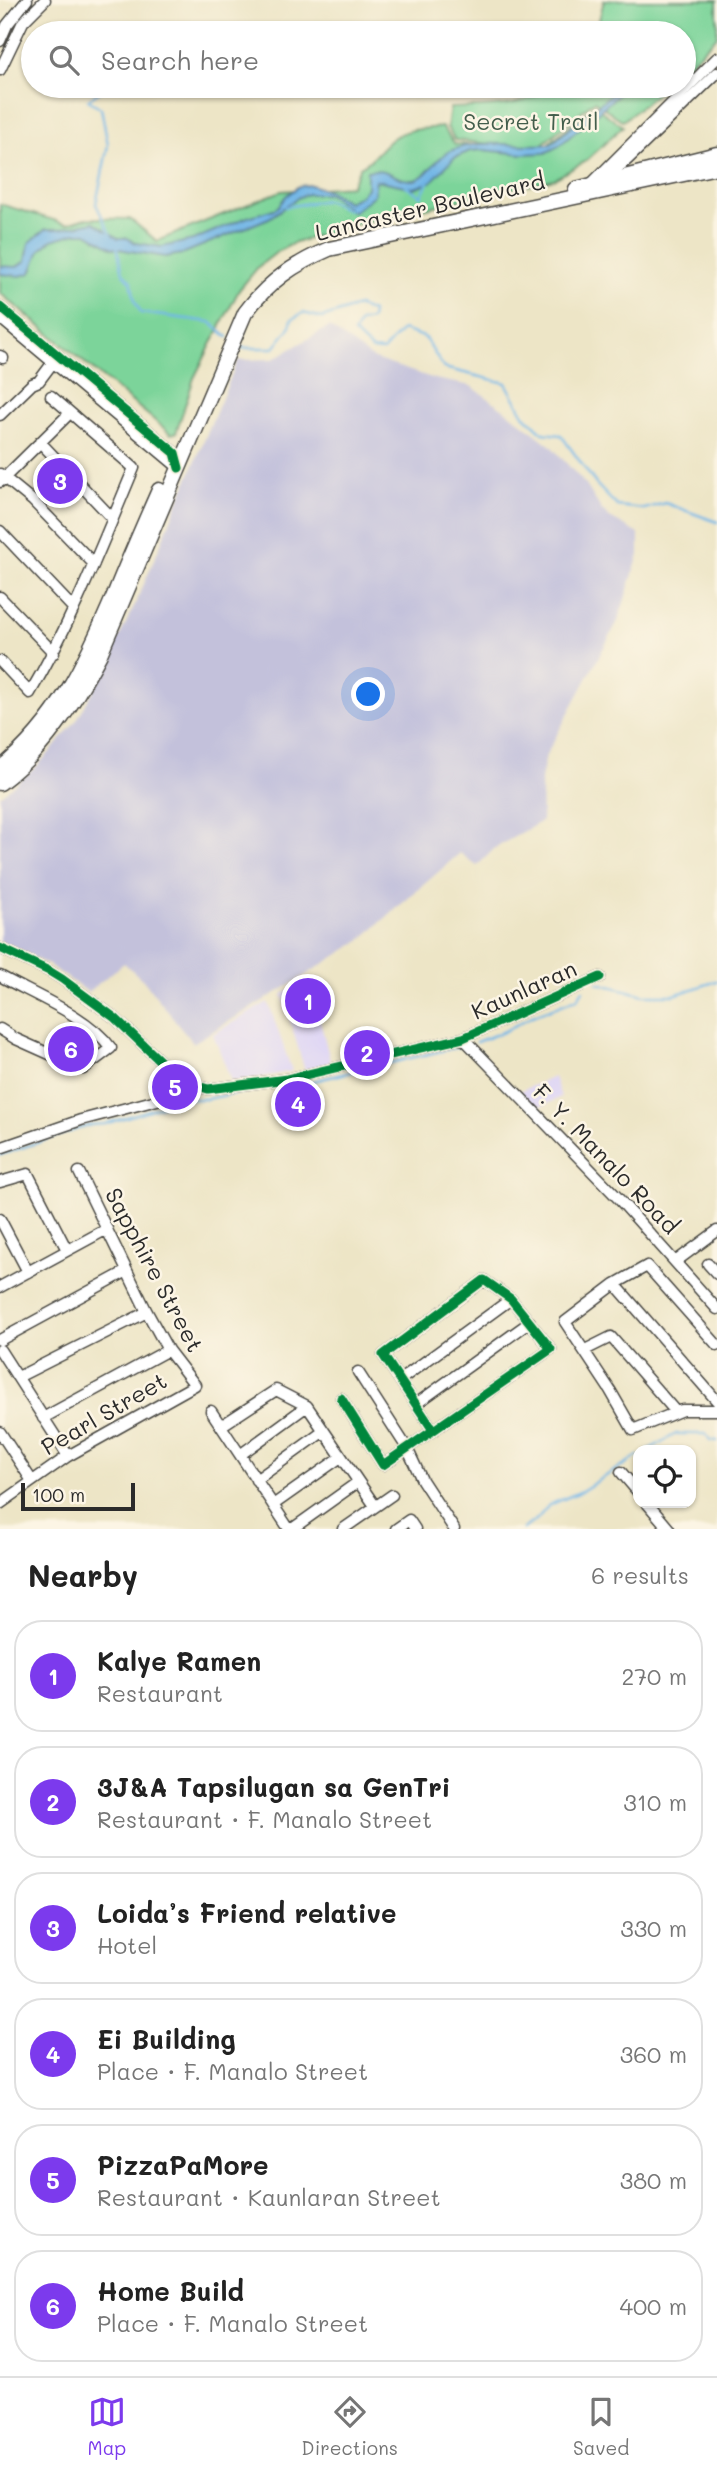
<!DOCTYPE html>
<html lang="en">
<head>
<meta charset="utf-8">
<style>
  body { margin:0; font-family:Mali,sans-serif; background:#f6f6f6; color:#222 }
  .controls { position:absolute; right:21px; bottom:21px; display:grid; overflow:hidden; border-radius:14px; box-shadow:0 2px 5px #0004 }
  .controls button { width:63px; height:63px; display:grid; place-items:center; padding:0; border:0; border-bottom:2px solid #e0e0e0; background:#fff; color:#222; font:35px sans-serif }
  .scale { position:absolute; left:21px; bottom:18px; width:114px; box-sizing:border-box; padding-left:7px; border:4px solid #2b2b2b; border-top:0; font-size:19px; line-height:24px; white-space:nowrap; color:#2b2b2b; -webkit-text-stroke:5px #fcf5e5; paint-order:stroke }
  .you { position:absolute; left:369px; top:695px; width:24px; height:24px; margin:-18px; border:5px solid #fff; border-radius:50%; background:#1a73e8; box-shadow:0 0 0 10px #1a73e833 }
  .badge { display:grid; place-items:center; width:46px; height:46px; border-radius:50%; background:#7c3aed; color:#fff; font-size:23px; font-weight:700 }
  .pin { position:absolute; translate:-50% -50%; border:4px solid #fff; box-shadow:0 2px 7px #0006 }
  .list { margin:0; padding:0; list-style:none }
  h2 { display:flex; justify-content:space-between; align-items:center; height:91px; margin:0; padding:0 28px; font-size:30px }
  h2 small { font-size:23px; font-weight:400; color:#767676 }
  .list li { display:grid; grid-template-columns:46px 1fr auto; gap:21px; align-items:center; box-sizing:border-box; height:112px; margin:0 14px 14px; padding:0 14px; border:2px solid #e0e0e0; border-radius:28px }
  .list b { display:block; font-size:26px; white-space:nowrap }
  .list p { margin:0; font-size:23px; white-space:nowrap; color:#767676 }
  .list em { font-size:23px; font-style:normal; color:#767676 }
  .icon { flex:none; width:38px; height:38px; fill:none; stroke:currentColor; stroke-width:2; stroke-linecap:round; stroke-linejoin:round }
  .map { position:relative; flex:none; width:717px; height:1529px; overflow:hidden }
  .search { position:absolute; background:#fff; box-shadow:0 2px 5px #0004; left:21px; right:21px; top:21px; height:77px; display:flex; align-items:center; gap:18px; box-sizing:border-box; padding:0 24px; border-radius:38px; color:#767676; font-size:26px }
  .sheet { height:847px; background:#fff }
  nav { display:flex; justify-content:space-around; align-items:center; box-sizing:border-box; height:98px; border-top:2px solid #e0e0e0; background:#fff; font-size:19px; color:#767676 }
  nav a { display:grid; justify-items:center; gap:4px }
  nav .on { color:#7c3aed }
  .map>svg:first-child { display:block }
</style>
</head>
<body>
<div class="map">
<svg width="717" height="1529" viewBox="0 0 717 1529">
  <rect width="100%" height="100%" fill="#fcf5e5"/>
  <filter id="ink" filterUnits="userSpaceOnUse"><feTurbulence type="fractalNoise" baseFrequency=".0143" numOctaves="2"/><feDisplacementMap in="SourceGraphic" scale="14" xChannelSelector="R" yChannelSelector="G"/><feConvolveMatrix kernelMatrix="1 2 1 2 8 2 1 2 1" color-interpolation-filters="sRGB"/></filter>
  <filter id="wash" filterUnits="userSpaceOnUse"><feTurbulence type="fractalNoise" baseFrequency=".00686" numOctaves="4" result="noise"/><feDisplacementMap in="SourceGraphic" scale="28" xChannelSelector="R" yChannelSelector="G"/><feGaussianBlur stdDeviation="1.57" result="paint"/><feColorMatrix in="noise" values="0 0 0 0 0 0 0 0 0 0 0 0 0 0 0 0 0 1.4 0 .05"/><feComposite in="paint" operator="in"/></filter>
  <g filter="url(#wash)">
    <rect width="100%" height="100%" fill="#ede5c6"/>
    <path fill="#ded5f5" d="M 310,981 L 331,1064 L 305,1071 L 282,994 Z
      M 268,1002 L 292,1071 L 232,1083 L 213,1034 Z
      M 554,1077 L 561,1097 L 545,1105 L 533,1107 L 520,1091 Z"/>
    <path fill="#c3c1db" d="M 329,327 L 374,359 L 435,379 L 471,386 L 512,415 L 551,446 L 586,485 L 601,509 L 608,517 L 639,534 L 639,555 L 618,621 L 546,755 L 541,779 L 542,821 L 495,848 L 477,866 L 460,853 L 358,942 L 296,981 L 193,1043 L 143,980 L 124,963 L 88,992 L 49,965 L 0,943 L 0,796 L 36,767 L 52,750 L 76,721 L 95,688 L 138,598 L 238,360 L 273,359 Z"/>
    <path fill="#7bd49a" stroke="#538062" stroke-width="2" d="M 604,0 L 717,0 L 717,36 L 684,69 L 684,33 L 592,33 L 598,24 Z
      M 552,86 L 666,86 L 623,121 L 594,101 L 540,146 L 544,147 L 594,106 L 623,126 L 586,161 L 554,179 L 351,225 L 292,244 L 277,252 L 258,267 L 239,290 L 194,378 L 176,433 L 171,434 L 0,293 L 0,204 L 67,224 L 85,218 L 130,219 L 157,241 L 281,191 L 351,186 L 360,167 C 375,160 380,147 393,138 C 407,128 426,129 442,127 L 455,144 L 515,147 L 455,140 L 447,127 L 450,108 C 483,106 526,109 552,86 Z"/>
    <path fill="#71b6e7" stroke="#4e7089" stroke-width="2" d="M 621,86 L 628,86 L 559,146 L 545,153 L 523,154 L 482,150 L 470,151 L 454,158 L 431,182 L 414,188 L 376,180 L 374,195 L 353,212 L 329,194 L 308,194 L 299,197 L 269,218 L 182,254 L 165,257 L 113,248 L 87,233 L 76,233 L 52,240 L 40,250 L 31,273 L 20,276 L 0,274 L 0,266 L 16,267 L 26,261 L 29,243 L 46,229 L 60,229 L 94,222 L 118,238 L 127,238 L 136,243 L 162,247 L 193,240 L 245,218 L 277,208 L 286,196 L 299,186 L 311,185 L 329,191 L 348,202 L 360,196 L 367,188 L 367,171 C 388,166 395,181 413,180 C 427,179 435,158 450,151 C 483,137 517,148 551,144 Z"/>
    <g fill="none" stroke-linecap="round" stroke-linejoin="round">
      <path stroke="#71b6e7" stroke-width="2.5" d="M 139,33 L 144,30
        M 108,86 L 88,100 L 101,108 L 108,145 L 96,204 L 111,235
        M 405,185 L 421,196 L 428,182
        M 285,207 L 327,200 L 348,210 L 352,207
        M 117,247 L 123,273 L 131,281 L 135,301 L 141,313 L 210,322 L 228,337
        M 238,345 L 241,348 L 274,348 L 289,329 L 292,319 L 303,313 L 322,318 L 358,306 L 372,312 L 371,320 L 360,322 L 354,333 L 372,350 L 383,351 L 402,330 L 424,337 L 444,368 L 506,383 L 524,415 L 543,433 L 561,435 L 596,484 L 617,506 L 644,509 L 665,503 L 717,522
        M 598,983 L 644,995 L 674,995 L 717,981
        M 476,1042 L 503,1032 L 532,1016 L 577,999 L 583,990
        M 0,1155 L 90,1125 L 105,1124 L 183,1099 L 206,1099 L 275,1086 L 296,1085 L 458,1047
        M 648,1450 L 676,1434 L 706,1434 L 710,1440 L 717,1441
        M 523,1529 L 537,1519 L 549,1505 L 580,1492 L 638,1456"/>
    </g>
  </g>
  <g filter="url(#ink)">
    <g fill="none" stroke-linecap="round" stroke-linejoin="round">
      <defs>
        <path id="minor" d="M 0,41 L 7,25 L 27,0
          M 0,70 L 23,22 L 45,0
          M 602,181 L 627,160 L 717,73
          M 588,187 L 717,58
          M 0,307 L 175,453 L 179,468
          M 0,318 L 179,468
          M 0,356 L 3,358
          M 0,415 L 32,384 L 39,381 L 57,357
          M 40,442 L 113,519
          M 0,474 L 33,501 L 94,564
          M 0,482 L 70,413
          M 0,531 L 74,609
          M 0,597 L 54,653
          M 0,661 L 30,693 C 72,622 102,544 134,468 L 51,396
          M 0,948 L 49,971 L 62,979 L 115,1018 L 181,1081 L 208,1089 L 287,1079 L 463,1038 L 600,977
          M 0,976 C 34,995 88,1016 111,1048 L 83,1069 L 16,1039 L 0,1029
          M 463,1038 L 618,1198 L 717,1309
          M 0,1148 L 81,1120 L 176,1095 L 182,1091 L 186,1084
          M 0,1182 L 28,1174 L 67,1250
          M 0,1219 L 28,1272
          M 675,1262 L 717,1231
          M 708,1264 L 717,1274
          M 615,1284 L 717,1401
          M 0,1287 L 107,1229
          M 0,1340 L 127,1271
          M 717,1345 L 647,1266 L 615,1284 L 565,1322 L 610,1390 L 633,1430 L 682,1410 L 717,1410
          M 0,1350 L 68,1456
          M 585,1350 L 611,1337 L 676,1412
          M 358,1372 L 407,1448 L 422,1480 L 454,1529
          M 18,1377 L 147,1312
          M 400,1380 L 511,1299
          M 341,1398 L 383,1465 L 551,1349 L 511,1299 L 484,1280 L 383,1355 L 433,1430
          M 416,1404 L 530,1322
          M 211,1411 L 289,1529
          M 43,1418 L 168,1350
          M 221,1426 L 276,1390 L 307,1406 L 375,1506
          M 0,1432 L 32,1481
          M 240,1455 L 307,1406
          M 621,1472 L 638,1492
          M 256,1480 L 324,1431
          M 647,1503 L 669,1529
          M 0,1504 L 68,1456 L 195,1385 L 168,1350 L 147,1312 L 79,1172
          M 273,1505 L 341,1457
          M 292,1529 L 358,1482
          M 343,1529 L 392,1495
          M 396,1529 L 409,1520 L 415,1529"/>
        <path id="major" d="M 576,189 L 717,154
          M 0,769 C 59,721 86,661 115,593 C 129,558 144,524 159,490
          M 0,783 C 45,749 74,703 100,654 L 245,313 C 268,282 294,264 329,249 L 717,167"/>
      </defs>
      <use href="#minor" stroke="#484742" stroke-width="13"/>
      <use href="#major" stroke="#484742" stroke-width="17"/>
      <use href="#minor" stroke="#fff" stroke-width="10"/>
      <use href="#major" stroke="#fff" stroke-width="14"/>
      <defs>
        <path id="cycleway" d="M 0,307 L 175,453 L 179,468
          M 0,948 L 49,971 L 62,979 L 115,1018 L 181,1081 L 208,1089 L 287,1079 L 463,1038 L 600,977
          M 341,1398 L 383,1465 L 551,1349 L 511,1299 L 484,1280 L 383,1355 L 433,1430"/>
      </defs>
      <use href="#cycleway" stroke="#fcf5e5" stroke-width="13"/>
      <use href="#cycleway" stroke="#00873e" stroke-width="9"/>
    </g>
  </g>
  <g text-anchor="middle" stroke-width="5" stroke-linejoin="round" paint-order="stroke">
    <g font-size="23" fill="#435e4c" stroke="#fcf5e5">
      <text x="531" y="130">Secret Trail</text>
    </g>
    <g font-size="23" fill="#2b2b2b" stroke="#fcf5e5">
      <text transform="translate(430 207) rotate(-13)" y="8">Lancaster Boulevard</text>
      <text transform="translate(524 990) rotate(-24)" y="8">Kaunlaran</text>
      <text transform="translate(606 1159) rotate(46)" y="8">F. Y. Manalo Road</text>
      <text transform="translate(154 1270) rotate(62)" y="8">Sapphire Street</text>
      <text transform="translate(104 1414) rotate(-30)" y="8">Pearl Street</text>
    </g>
  </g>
</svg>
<div class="controls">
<button><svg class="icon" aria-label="locate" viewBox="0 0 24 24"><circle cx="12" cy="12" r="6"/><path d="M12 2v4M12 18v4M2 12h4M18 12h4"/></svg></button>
</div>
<div class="scale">100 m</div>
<div class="you"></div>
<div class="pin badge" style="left:308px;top:1001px">1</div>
<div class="pin badge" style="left:367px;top:1053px">2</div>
<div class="pin badge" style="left:60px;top:481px">3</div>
<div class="pin badge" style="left:298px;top:1104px">4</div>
<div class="pin badge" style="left:175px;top:1087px">5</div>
<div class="pin badge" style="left:71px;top:1049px">6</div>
<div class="search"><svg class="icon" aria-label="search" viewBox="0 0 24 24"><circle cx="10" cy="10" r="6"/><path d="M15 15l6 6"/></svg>Search here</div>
</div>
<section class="sheet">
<h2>Nearby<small>6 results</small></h2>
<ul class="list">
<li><span class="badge">1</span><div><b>Kalye Ramen</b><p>Restaurant</p></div><em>270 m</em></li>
<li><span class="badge">2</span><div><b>3J&amp;A Tapsilugan sa GenTri</b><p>Restaurant · F. Manalo Street</p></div><em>310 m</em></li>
<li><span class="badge">3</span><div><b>Loida’s Friend relative</b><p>Hotel</p></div><em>330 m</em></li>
<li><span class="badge">4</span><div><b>Ei Building</b><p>Place · F. Manalo Street</p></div><em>360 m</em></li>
<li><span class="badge">5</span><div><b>PizzaPaMore</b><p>Restaurant · Kaunlaran Street</p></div><em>380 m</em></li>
<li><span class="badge">6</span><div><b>Home Build</b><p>Place · F. Manalo Street</p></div><em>400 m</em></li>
</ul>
</section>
<nav>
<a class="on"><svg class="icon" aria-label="map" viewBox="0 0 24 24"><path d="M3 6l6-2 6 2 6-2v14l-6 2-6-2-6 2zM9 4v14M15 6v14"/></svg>Map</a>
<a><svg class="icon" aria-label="directions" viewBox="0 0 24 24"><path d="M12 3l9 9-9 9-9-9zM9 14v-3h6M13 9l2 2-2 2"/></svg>Directions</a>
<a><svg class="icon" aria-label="saved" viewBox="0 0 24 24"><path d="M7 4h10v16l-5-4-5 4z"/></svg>Saved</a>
</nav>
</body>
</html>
